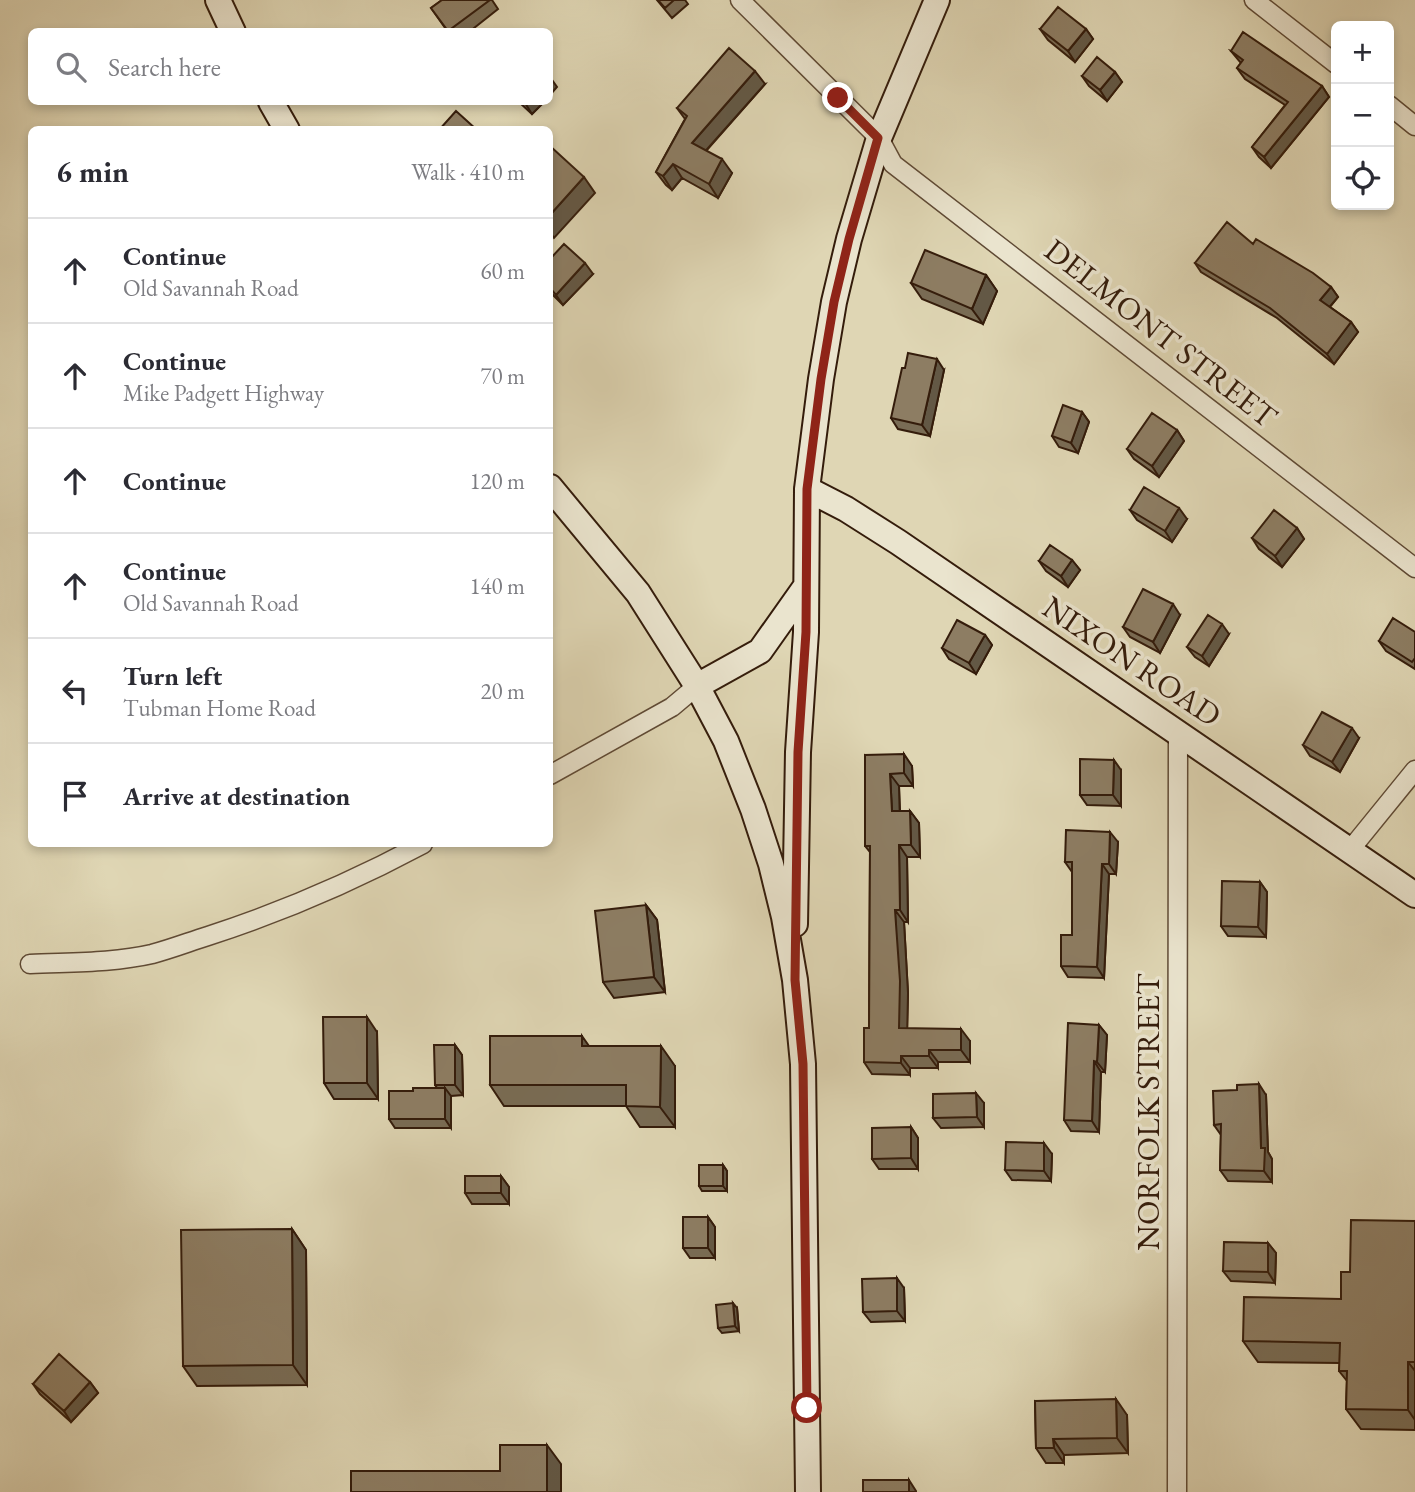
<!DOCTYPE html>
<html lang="en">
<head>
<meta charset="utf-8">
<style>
  body { margin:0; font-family:"EB Garamond",serif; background:#f7f7f7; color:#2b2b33 }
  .controls { position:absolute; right:21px; top:21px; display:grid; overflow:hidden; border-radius:10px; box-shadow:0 4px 10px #0003 }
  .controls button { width:63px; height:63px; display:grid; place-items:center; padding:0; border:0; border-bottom:2px solid #e1e1e2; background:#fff; color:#2b2b33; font:35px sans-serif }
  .stop { position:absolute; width:21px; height:21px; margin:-16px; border:5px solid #8f2418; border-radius:50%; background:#fff }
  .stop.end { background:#8f2418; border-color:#fff; box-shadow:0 2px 7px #0008 }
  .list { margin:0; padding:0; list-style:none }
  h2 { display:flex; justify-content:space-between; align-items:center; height:91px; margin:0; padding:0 28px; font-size:30px }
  h2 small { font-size:23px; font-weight:400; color:#7c7c81 }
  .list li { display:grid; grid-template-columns:46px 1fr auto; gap:21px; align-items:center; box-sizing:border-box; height:105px; padding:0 28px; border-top:2px solid #e1e1e2 }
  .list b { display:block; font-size:26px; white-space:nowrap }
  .list p { margin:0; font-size:23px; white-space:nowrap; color:#7c7c81 }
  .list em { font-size:23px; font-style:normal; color:#7c7c81 }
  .icon { flex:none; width:38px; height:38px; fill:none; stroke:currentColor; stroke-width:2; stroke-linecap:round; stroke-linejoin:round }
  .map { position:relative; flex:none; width:1415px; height:1492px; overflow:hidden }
  .search { position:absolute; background:#fff; box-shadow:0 4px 10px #0003; left:28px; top:28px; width:525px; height:77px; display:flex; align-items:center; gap:18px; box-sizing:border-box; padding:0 24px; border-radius:10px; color:#7c7c81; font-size:26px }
  .panel { position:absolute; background:#fff; box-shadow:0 4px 10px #0003; left:28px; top:126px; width:525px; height:721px; border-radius:10px }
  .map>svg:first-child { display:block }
</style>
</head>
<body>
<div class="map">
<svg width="1415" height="1492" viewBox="0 0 1415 1492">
  <rect width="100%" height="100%" fill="#dfd6b4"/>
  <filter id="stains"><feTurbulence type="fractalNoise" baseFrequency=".00286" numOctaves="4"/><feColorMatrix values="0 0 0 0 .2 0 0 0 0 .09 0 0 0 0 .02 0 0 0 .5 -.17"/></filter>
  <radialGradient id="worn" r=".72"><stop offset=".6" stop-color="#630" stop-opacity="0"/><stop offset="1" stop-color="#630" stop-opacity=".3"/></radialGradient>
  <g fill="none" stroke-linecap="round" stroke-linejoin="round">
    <defs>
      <path id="street" d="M 740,0 L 879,138 L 893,164 L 1415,568
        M 1254,0 L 1336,64
        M 1389,105 L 1415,126
        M 550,775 L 672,707 L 697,686
        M 1350,850 L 1415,770
        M 30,964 C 70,962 113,963 152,954 C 171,949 189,942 208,936 C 282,912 354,881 423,844
        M 1177,1492 L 1178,732"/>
      <path id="secondary" d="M 218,0 L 233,32
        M 271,102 L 287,130
        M 550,487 L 638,593 L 697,686 L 726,741 L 753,809 L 771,864 L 784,917 L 795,980 L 803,1064 L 808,1492
        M 807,489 L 846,509 L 898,542 L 1415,895
        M 697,686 L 760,651 L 806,586
        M 795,924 L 798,752 L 806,632 L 807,489 L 821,379 L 834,302 L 849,239 L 879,138 L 937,0"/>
    </defs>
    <use href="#street" stroke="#5f4a35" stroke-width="21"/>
    <use href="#secondary" stroke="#341c0b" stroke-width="28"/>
    <use href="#street" stroke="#eae4ce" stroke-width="18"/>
    <use href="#secondary" stroke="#eae4ce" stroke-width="24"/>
  </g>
  <path fill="#796c55" stroke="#341c0b" stroke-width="2" d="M 442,0 L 492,0 L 498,9 L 469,32 L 448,32 L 431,8 Z
    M 657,0 L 685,0 L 688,4 L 672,18 Z
    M 1040,29 L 1086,29 L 1093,39 L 1075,62 L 1048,40 Z
    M 1231,51 L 1322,86 L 1329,97 L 1271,168 L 1259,157 L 1252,147 L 1285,105 L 1245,79 L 1237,68 L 1241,63 Z
    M 1115,72 L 1122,82 L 1107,101 L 1089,86 L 1082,76 Z
    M 765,84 L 706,151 L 732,173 L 718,198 L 682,178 L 672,190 L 666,185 L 656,172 L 685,119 L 677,108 Z
    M 519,102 L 544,102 L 532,114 Z
    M 1253,244 L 1331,287 L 1338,297 L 1330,307 L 1351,322 L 1358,332 L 1334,364 L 1277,318 L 1201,272 L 1195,263 Z
    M 550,259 L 593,274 L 563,305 L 550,292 Z
    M 986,275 L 997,291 L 983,324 L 922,299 L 911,283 Z
    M 944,370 L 930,436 L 898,429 L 891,418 Z
    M 1082,412 L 1089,422 L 1078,453 L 1059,447 L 1052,436 Z
    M 1177,430 L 1184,441 L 1159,477 L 1134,459 L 1127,449 Z
    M 1130,510 L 1187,519 L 1172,542 L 1137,520 Z
    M 1297,528 L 1304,539 L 1282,567 L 1259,549 L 1252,538 Z
    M 1072,560 L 1080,570 L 1068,587 L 1046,571 L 1039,561 Z
    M 1180,615 L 1160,653 L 1130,637 L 1123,627 Z
    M 1415,632 L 1415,669 L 1386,651 L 1379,641 Z
    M 1229,634 L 1209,666 L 1195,657 L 1187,647 Z
    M 985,635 L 992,645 L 976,674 L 949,659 L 942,648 Z
    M 1359,738 L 1340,772 L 1310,756 L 1303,745 Z
    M 865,755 L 912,766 L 913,786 L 899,786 L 900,811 L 910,811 L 919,823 L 920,857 L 907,857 L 908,922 L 904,922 L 908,993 L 907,1029 L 970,1041 L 970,1062 L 938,1062 L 938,1068 L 910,1068 L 910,1075 L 872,1074 L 864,1062 L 869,1028 L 870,852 L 865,846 Z
    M 1121,770 L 1121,806 L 1087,805 L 1080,795 Z
    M 1118,842 L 1116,874 L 1109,874 L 1104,978 L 1068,977 L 1061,966 L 1072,935 L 1072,872 L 1065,862 Z
    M 1260,882 L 1267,892 L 1266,937 L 1228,936 L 1221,926 Z
    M 646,905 L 657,920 L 665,992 L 614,998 L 603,982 Z
    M 1099,1025 L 1107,1035 L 1105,1072 L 1101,1072 L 1099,1132 L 1071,1131 L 1064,1120 Z
    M 377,1032 L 378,1099 L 334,1099 L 324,1083 Z
    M 455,1045 L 462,1055 L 463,1095 L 451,1096 L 451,1128 L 395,1128 L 389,1119 L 413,1091 L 437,1088 L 435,1085 Z
    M 589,1046 L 675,1066 L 675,1127 L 640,1127 L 626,1106 L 504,1106 L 490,1085 Z
    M 1266,1095 L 1268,1152 L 1272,1159 L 1272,1182 L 1228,1181 L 1220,1170 L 1221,1135 L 1214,1125 Z
    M 984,1103 L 984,1127 L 941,1128 L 933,1118 Z
    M 911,1127 L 918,1138 L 918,1169 L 879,1169 L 872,1159 Z
    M 1052,1154 L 1051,1181 L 1012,1180 L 1005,1170 Z
    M 723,1165 L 727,1171 L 727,1191 L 702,1191 L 699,1186 Z
    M 501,1176 L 509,1187 L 509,1204 L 472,1204 L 465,1193 Z
    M 708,1217 L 715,1227 L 715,1258 L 690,1258 L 683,1248 Z
    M 1415,1221 L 1415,1430 L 1361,1429 L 1346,1409 L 1347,1381 L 1339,1371 L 1340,1363 L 1258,1362 L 1243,1341 L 1341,1299 L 1350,1272 Z
    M 292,1229 L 306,1250 L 307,1385 L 197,1386 L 183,1366 Z
    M 1268,1243 L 1276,1253 L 1275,1283 L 1231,1281 L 1223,1271 Z
    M 904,1288 L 905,1321 L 871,1322 L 863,1312 Z
    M 737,1308 L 739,1331 L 722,1333 L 718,1328 Z
    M 90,1382 L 98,1393 L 71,1422 L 40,1394 L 33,1384 Z
    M 1035,1401 L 1127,1415 L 1128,1453 L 1064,1455 L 1064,1463 L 1046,1463 L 1036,1448 Z"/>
  <path fill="#635845" stroke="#341c0b" stroke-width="2" d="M 1086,29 L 1093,39 L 1075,62 L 1068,51 Z
    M 755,71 L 765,84 L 701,156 L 692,143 Z
    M 1115,72 L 1122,82 L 1107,101 L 1100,90 Z
    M 550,77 L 557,87 L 550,95 Z
    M 1322,86 L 1329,97 L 1271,168 L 1264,157 Z
    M 527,102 L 544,102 L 532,114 L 525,103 Z
    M 722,159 L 732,173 L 718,198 L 709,184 Z
    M 673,164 L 682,178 L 672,190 L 663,176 Z
    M 584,177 L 595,193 L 554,238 L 550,232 L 550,215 Z
    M 585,263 L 593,274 L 563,305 L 556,295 Z
    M 986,275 L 997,291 L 983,324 L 972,309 Z
    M 1331,287 L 1338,297 L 1327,310 L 1320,300 Z
    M 1351,322 L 1358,332 L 1334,364 L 1327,354 Z
    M 937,359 L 944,370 L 930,436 L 922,425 Z
    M 1082,412 L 1089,422 L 1078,453 L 1071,443 Z
    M 1177,430 L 1184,441 L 1159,477 L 1152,466 Z
    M 1179,508 L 1187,519 L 1172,542 L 1165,531 Z
    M 1297,528 L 1304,539 L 1282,567 L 1275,556 Z
    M 1072,560 L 1080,570 L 1068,587 L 1061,576 Z
    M 1173,604 L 1180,615 L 1160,653 L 1153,642 Z
    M 1222,624 L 1229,634 L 1209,666 L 1202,656 Z
    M 985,635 L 992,645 L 976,674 L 969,663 Z
    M 1352,728 L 1359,738 L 1340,772 L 1332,762 Z
    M 904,754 L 912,766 L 913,786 L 904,773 Z
    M 1114,760 L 1121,770 L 1121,806 L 1113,795 Z
    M 890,774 L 899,786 L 900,823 L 892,811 Z
    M 910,811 L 919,823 L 920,857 L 911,845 Z
    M 1110,832 L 1118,842 L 1116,874 L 1109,864 Z
    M 899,845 L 907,857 L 908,922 L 900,910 Z
    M 1102,864 L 1109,874 L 1104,978 L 1097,967 Z
    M 1260,882 L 1267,892 L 1266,937 L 1258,927 Z
    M 646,905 L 657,920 L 665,992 L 654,977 Z
    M 895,910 L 904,922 L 908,993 L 907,1041 L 899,1028 Z
    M 367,1017 L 377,1032 L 378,1099 L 367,1083 Z
    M 1099,1025 L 1107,1035 L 1105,1072 L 1097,1062 Z
    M 961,1029 L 970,1041 L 970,1062 L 961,1050 Z
    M 582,1036 L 596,1056 L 582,1046 Z
    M 455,1045 L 462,1055 L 463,1095 L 455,1085 Z
    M 661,1046 L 675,1066 L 675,1127 L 660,1107 Z
    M 929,1050 L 938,1062 L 938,1068 L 929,1056 Z
    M 901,1056 L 910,1068 L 910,1075 L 901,1063 Z
    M 1094,1061 L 1101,1072 L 1099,1132 L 1092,1121 Z
    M 1259,1084 L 1266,1095 L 1268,1152 L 1272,1159 L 1272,1182 L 1264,1171 L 1261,1148 Z
    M 445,1088 L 451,1096 L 451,1128 L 445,1119 Z
    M 976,1093 L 984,1103 L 984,1127 L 977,1117 Z
    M 911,1127 L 918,1138 L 918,1169 L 911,1158 Z
    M 1044,1143 L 1052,1154 L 1051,1181 L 1044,1171 Z
    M 723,1165 L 727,1171 L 727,1191 L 723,1186 Z
    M 501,1176 L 509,1187 L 509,1204 L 501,1193 Z
    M 708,1217 L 715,1227 L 715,1258 L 708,1248 Z
    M 292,1229 L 306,1250 L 307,1385 L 293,1365 Z
    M 1268,1243 L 1276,1253 L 1275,1283 L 1268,1272 Z
    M 897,1278 L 904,1288 L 905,1321 L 897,1311 Z
    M 733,1303 L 737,1308 L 739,1331 L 735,1326 Z
    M 1408,1362 L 1415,1371 L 1415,1420 L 1408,1410 Z
    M 90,1382 L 98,1393 L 71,1422 L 64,1411 Z
    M 1116,1399 L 1127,1415 L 1128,1453 L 1117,1438 Z
    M 1053,1439 L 1064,1455 L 1064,1463 L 1054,1448 Z
    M 547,1445 L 561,1464 L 561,1492 L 547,1492 Z
    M 909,1480 L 916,1491 L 916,1492 L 909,1492 Z"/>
  <path fill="#8d7d63" stroke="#341c0b" stroke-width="2" d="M 442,0 L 490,0 L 448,31 L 431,8 Z
    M 658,0 L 674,0 L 665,8 Z
    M 1058,7 L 1086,29 L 1068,51 L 1040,29 Z
    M 1243,32 L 1322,86 L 1264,157 L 1252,147 L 1288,102 L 1237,68 L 1243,60 L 1231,51 Z
    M 729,48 L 755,71 L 692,143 L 722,159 L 709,184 L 673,164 L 663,176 L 656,172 L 687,116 L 677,108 Z
    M 1097,57 L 1115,72 L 1100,90 L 1082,76 Z
    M 456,111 L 477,130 L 439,130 Z
    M 550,146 L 584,177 L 550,215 Z
    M 1227,222 L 1253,244 L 1256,239 L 1313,273 L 1331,287 L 1320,300 L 1351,322 L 1327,354 L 1270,308 L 1195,263 Z
    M 564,244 L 585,263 L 556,295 L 550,288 L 550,259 Z
    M 925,250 L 986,275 L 972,309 L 911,283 Z
    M 908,353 L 937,359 L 922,425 L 891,418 L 902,368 L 905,368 Z
    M 1063,405 L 1082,412 L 1071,443 L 1052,436 Z
    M 1152,413 L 1177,430 L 1152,466 L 1127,449 Z
    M 1144,487 L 1179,508 L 1165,531 L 1130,510 Z
    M 1274,510 L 1297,528 L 1275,556 L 1252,538 Z
    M 1050,545 L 1072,560 L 1061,576 L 1039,561 Z
    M 1143,589 L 1173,604 L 1153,642 L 1123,627 Z
    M 1208,615 L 1222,624 L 1202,656 L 1187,647 Z
    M 1393,618 L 1415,632 L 1415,658 L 1412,662 L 1379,641 Z
    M 957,620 L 985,635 L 969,663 L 942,648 Z
    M 1322,712 L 1352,728 L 1332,762 L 1303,745 Z
    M 904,754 L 904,773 L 890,774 L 892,811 L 910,811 L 911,845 L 899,845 L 900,910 L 895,910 L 900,981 L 899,1028 L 961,1029 L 961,1050 L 929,1050 L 929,1056 L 901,1056 L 901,1063 L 864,1062 L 864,1028 L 869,1028 L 870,846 L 865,846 L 865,755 Z
    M 1080,759 L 1114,760 L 1113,795 L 1080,795 Z
    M 1066,830 L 1110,832 L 1109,864 L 1102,864 L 1097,967 L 1061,966 L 1061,935 L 1072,935 L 1072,862 L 1065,862 Z
    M 1222,881 L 1260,882 L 1258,927 L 1221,926 Z
    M 646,905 L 654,977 L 603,982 L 595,911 Z
    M 323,1017 L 367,1017 L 367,1083 L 324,1083 Z
    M 1068,1023 L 1099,1025 L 1097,1062 L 1094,1061 L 1092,1121 L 1064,1120 Z
    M 490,1036 L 582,1036 L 582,1046 L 661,1046 L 660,1107 L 626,1106 L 626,1085 L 490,1085 Z
    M 434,1045 L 455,1045 L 455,1085 L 435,1085 Z
    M 1259,1084 L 1261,1148 L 1265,1148 L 1264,1171 L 1220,1170 L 1221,1124 L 1214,1125 L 1213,1091 L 1237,1090 L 1237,1085 Z
    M 413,1088 L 445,1088 L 445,1119 L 389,1119 L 389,1091 L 413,1091 Z
    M 976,1093 L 977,1117 L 933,1118 L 933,1094 Z
    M 911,1127 L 911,1158 L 872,1159 L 872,1128 Z
    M 1006,1142 L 1044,1143 L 1044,1171 L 1005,1170 Z
    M 699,1165 L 723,1165 L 723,1186 L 699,1186 Z
    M 465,1176 L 501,1176 L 501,1193 L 465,1193 Z
    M 683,1217 L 708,1217 L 708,1248 L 683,1248 Z
    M 1351,1220 L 1415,1221 L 1415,1362 L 1408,1362 L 1408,1410 L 1346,1409 L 1347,1371 L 1339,1371 L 1340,1343 L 1243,1341 L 1244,1297 L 1341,1299 L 1341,1272 L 1350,1272 Z
    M 292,1229 L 293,1365 L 183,1366 L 181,1230 Z
    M 1224,1242 L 1268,1243 L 1268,1272 L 1223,1271 Z
    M 897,1278 L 897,1311 L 863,1312 L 862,1279 Z
    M 733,1303 L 735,1326 L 718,1328 L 716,1305 Z
    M 59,1354 L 90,1382 L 64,1411 L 33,1384 Z
    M 1116,1399 L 1117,1438 L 1053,1439 L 1054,1448 L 1036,1448 L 1035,1401 Z
    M 500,1445 L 547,1445 L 547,1492 L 351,1492 L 351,1471 L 500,1471 Z
    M 863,1480 L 909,1480 L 909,1492 L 863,1492 Z"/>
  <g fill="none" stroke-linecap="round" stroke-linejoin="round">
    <path stroke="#8f2418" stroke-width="9" d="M 807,1408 L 803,1064 L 795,980 L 798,752 L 806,632 L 807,489 L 821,379 L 834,302 L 849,239 L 878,138 L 838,98"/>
  </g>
  <g text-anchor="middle" stroke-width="7" stroke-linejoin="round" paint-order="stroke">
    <g font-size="32" fill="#341c0b" stroke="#eae4ce">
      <text transform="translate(1161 333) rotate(38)" y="11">DELMONT STREET</text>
      <text transform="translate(1132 661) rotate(34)" y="11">NIXON ROAD</text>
      <text transform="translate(1148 1112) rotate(-90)" y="11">NORFOLK STREET</text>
    </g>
  </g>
  <rect width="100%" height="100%" filter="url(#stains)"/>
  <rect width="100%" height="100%" fill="url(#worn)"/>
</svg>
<div class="controls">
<button>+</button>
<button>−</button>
<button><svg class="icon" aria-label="locate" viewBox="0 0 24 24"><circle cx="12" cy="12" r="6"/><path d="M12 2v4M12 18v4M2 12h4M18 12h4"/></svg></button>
</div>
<div class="stop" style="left:807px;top:1408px"></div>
<div class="stop end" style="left:838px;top:98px"></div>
<div class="search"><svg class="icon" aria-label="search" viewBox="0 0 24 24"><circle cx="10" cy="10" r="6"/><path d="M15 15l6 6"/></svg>Search here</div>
<section class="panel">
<h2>6 min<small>Walk · 410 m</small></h2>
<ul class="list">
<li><svg class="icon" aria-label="ahead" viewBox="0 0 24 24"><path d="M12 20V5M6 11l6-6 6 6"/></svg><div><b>Continue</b><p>Old Savannah Road</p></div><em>60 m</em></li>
<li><svg class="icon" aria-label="ahead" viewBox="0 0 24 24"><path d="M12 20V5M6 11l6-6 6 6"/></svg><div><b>Continue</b><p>Mike Padgett Highway</p></div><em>70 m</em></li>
<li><svg class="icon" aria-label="ahead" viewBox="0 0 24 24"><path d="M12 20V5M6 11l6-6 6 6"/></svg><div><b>Continue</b></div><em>120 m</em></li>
<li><svg class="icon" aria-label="ahead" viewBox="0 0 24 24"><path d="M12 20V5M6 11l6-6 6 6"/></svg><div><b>Continue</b><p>Old Savannah Road</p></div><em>140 m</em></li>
<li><svg class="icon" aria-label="left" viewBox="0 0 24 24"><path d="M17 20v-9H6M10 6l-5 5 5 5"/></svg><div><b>Turn left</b><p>Tubman Home Road</p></div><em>20 m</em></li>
<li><svg class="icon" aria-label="arrive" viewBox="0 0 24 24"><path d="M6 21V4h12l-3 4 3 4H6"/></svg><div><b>Arrive at destination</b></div></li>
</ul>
</section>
</div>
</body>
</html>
